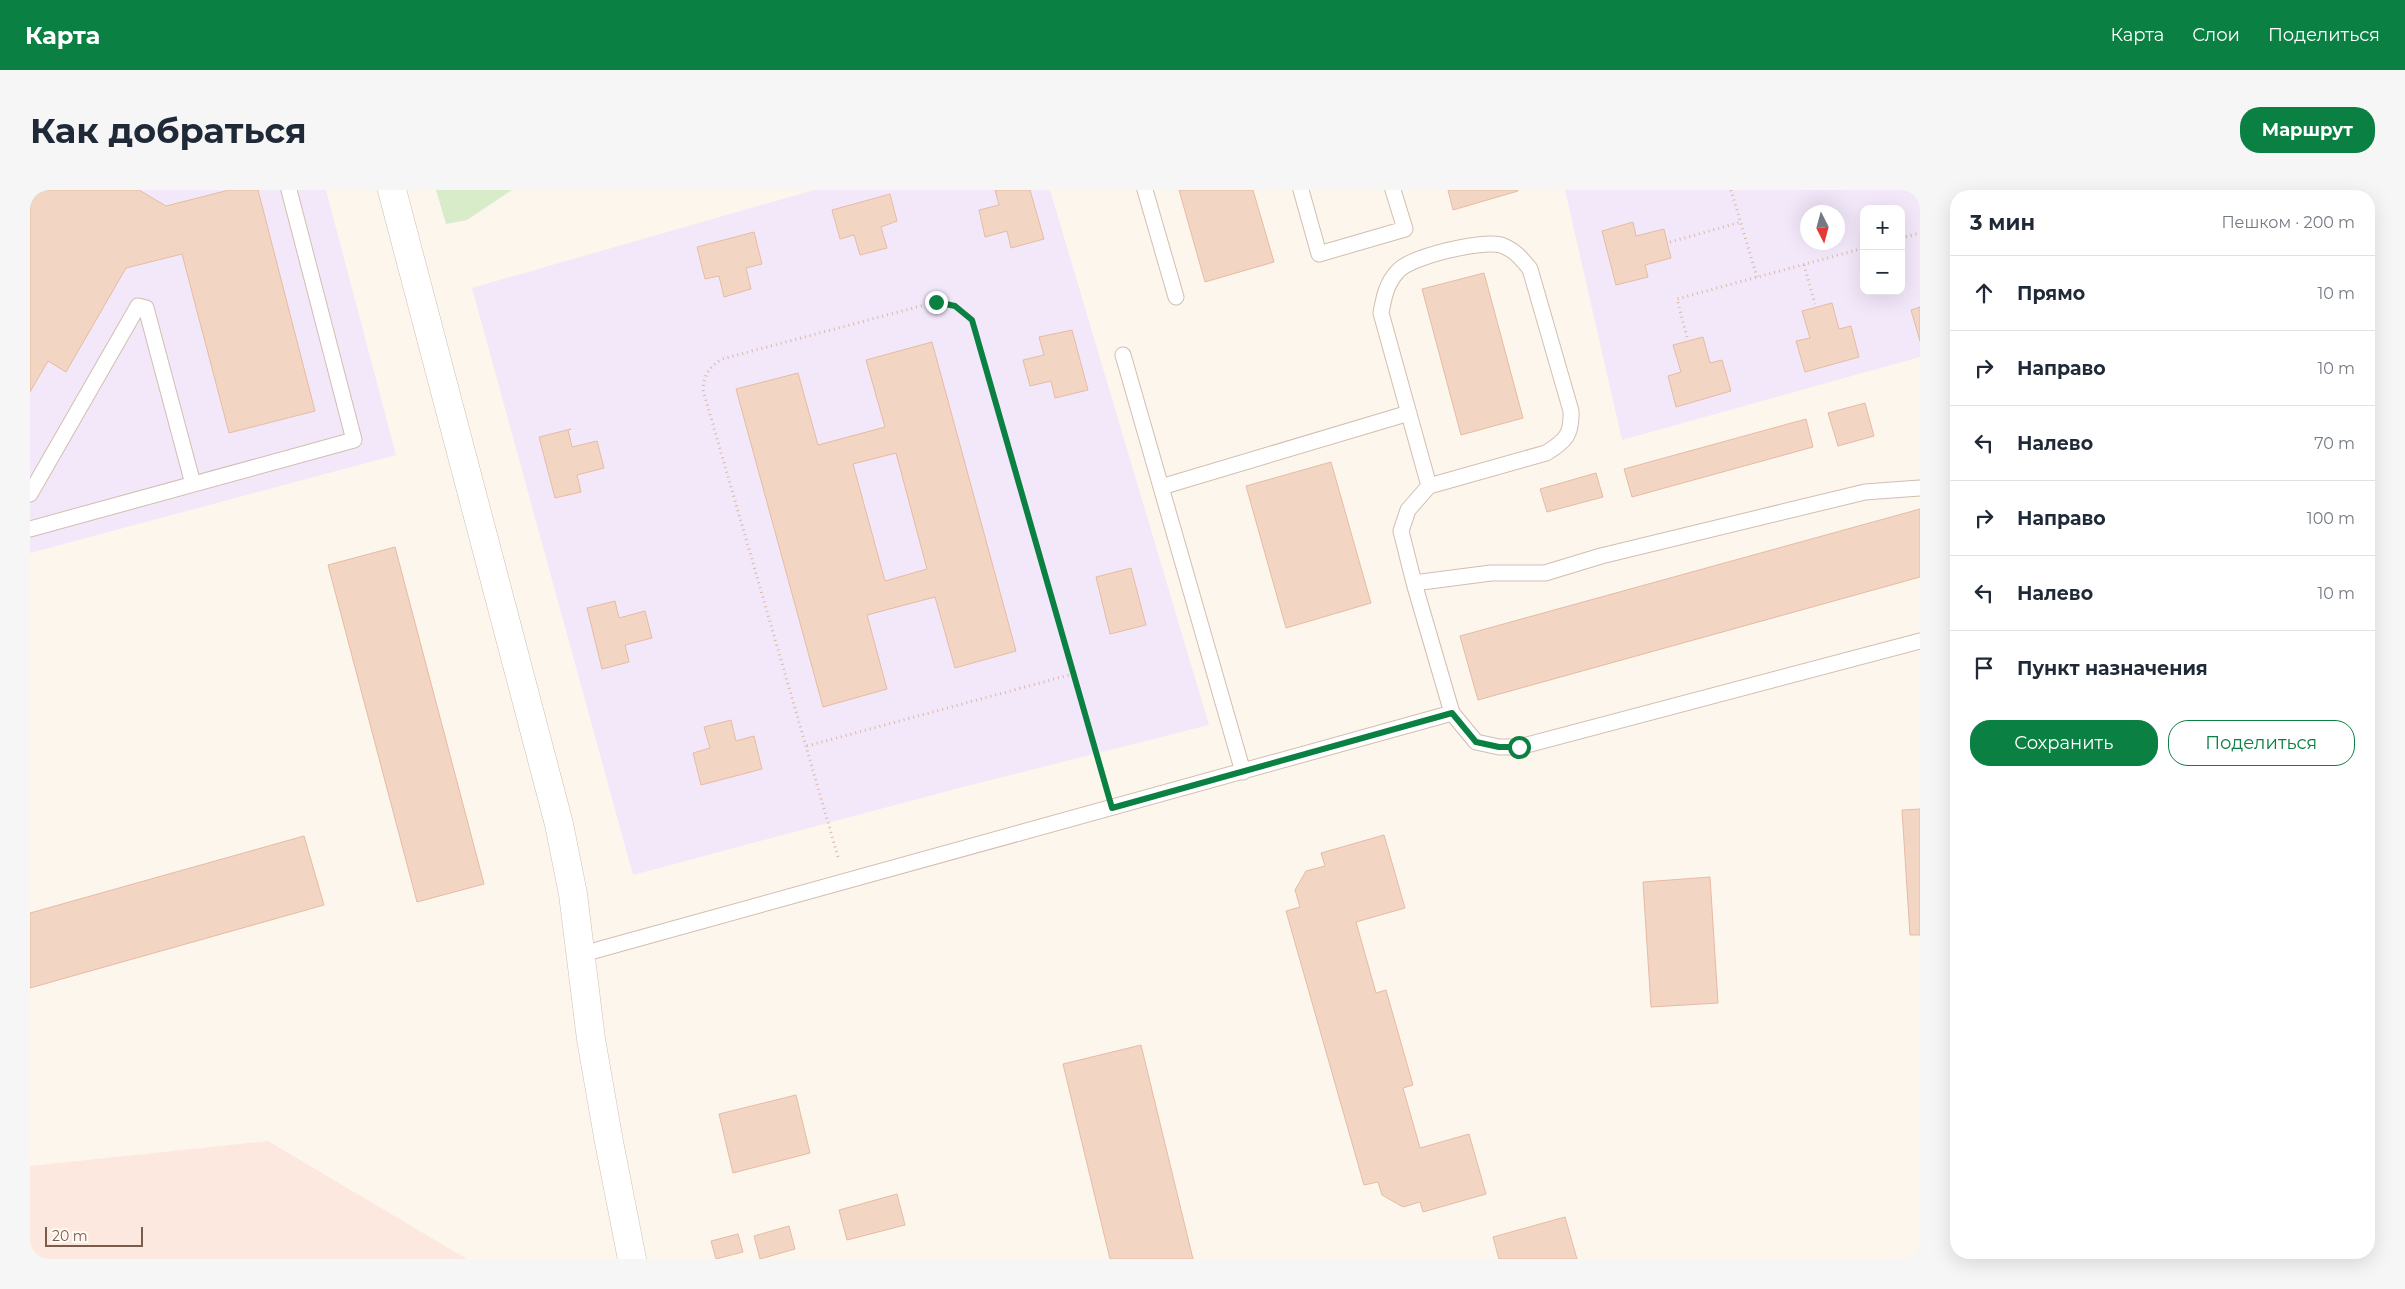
<!DOCTYPE html>
<html lang="ru">
<head>
<meta charset="utf-8">
<style>
  body { margin:0; font-family:Montserrat,sans-serif; background:#f6f6f7; color:#1f2937 }
  .controls { position:absolute; right:15px; top:15px; display:grid; overflow:hidden; border-radius:10px; box-shadow:0 5px 20px #0002 }
  .controls button { width:45px; height:45px; display:grid; place-items:center; padding:0; border:0; border-bottom:1px solid #e0e1e3; background:#fff; color:#1f2937; font:25px sans-serif }
  .compass { position:absolute; left:1770px; top:15px; width:45px; height:45px; border-radius:50%; background:#fff; box-shadow:0 5px 20px #0002; rotate:174deg }
  .scale { position:absolute; left:15px; bottom:12px; width:98px; box-sizing:border-box; padding-left:5px; border:2px solid #7a5c4d; border-top:0; font-size:14px; line-height:18px; white-space:nowrap; color:#7a5c4d; -webkit-text-stroke:4px #fffaf3; paint-order:stroke }
  .stop { position:absolute; width:15px; height:15px; margin:-11px; border:4px solid #0b8043; border-radius:50%; background:#fff }
  .stop.end { background:#0b8043; border-color:#fff; box-shadow:0 1px 5px #0008 }
  .list { margin:0; padding:0; list-style:none }
  h2 { display:flex; justify-content:space-between; align-items:center; height:65px; margin:0; padding:0 20px; font-size:21px }
  h2 small { font-size:16px; font-weight:400; color:#747a83 }
  .list li { display:grid; grid-template-columns:32px 1fr auto; gap:15px; align-items:center; box-sizing:border-box; height:75px; padding:0 20px; border-top:1px solid #e0e1e3 }
  .list b { display:block; font-size:19px; white-space:nowrap }
  .list em { font-size:16px; font-style:normal; color:#747a83 }
  .actions { display:flex; gap:10px; padding:15px 20px }
  .actions a { flex:1; padding:11px 0; border:1px solid #0b8043; border-radius:20px; text-align:center; font-size:18px; color:#0b8043 }
  .actions .main { background:#0b8043; color:#fff }
  .icon { flex:none; width:28px; height:28px; fill:none; stroke:currentColor; stroke-width:2; stroke-linecap:round; stroke-linejoin:round }
  .map { position:relative; flex:none; width:1890px; height:1069px; overflow:hidden; border-radius:20px }
  header { display:flex; align-items:center; gap:30px; box-sizing:border-box; height:70px; padding:0 25px; background:#0b8043; color:#fff }
  header strong { font-size:24px }
  nav { display:flex; gap:28px; margin-inline-start:auto; font-size:18px }
  .intro { display:flex; align-items:center; justify-content:space-between; box-sizing:border-box; height:120px; padding:0 30px }
  h1 { margin:0; font-size:35px }
  .button { padding:12px 22px; border-radius:20px; background:#0b8043; color:#fff; font-size:18px; font-weight:700 }
  main { display:flex; gap:30px; padding:0 30px }
  aside { flex:1; background:#fff; border-radius:20px; box-shadow:0 5px 20px #0002 }
  .map>svg:first-child { display:block }
</style>
</head>
<body>
<header>
<strong>Карта</strong>
<nav><a>Карта</a><a>Слои</a><a>Поделиться</a></nav>
</header>
<div class="intro"><h1>Как добраться</h1><a class="button">Маршрут</a></div>
<main>
<div class="map">
<svg width="1890" height="1069" viewBox="0 0 1890 1069">
  <rect width="100%" height="100%" fill="#fdf6ec"/>
  <path fill="#fde8e0" d="M 238,951 L 437,1069 L 0,1069 L 0,976 Z"/>
  <path fill="#f3e8fa" fill-rule="evenodd" d="M 0,0 L 296,0 L 366,265 L 0,363 Z
    M 784,0 L 1020,0 L 1179,535 L 929,598 L 603,685 L 442,98 Z
    M 1535,0 L 1890,0 L 1890,167 L 1592,250 ZM 1834,19 L 1871,19 L 1871,101 L 1834,101 ZM 1778,22 L 1808,22 L 1808,52 L 1778,52 Z"/>
  <path fill="#d8ecc9" d="M 406,0 L 482,0 L 437,30 L 416,34 Z"/>
  <path fill="#f3d5c3" stroke="#e6bba3" fill-rule="evenodd" d="M 0,0 L 109,0 L 136,16 L 199,0 L 228,0 L 285,221 L 199,243 L 152,64 L 96,78 L 36,182 L 18,171 L 0,202 Z
    M 965,0 L 1000,0 L 1014,49 L 981,58 L 977,41 L 955,47 L 949,20 L 969,15 Z
    M 1149,0 L 1223,0 L 1244,72 L 1175,92 Z
    M 1418,0 L 1488,0 L 1488,1 L 1423,20 Z
    M 860,4 L 867,31 L 851,37 L 857,58 L 830,65 L 824,45 L 810,49 L 802,20 Z
    M 1603,32 L 1606,46 L 1634,39 L 1641,68 L 1615,75 L 1618,87 L 1586,95 L 1572,41 Z
    M 724,42 L 732,74 L 716,78 L 721,99 L 694,107 L 689,86 L 675,89 L 667,57 Z
    M 1454,83 L 1493,228 L 1431,245 L 1392,99 Z
    M 1802,113 L 1809,139 L 1821,136 L 1829,167 L 1775,182 L 1766,151 L 1780,148 L 1772,121 Z
    M 1890,117 L 1890,151 L 1881,120 Z
    M 1042,140 L 1058,200 L 1025,208 L 1021,191 L 1000,196 L 993,170 L 1014,165 L 1009,147 Z
    M 1673,147 L 1680,173 L 1692,170 L 1701,201 L 1646,217 L 1638,186 L 1651,182 L 1643,155 Z
    M 902,152 L 986,461 L 925,478 L 905,407 L 837,425 L 857,499 L 793,517 L 706,199 L 768,183 L 788,255 L 855,237 L 836,170 ZM 866,263 L 897,379 L 855,391 L 823,274 Z
    M 1835,213 L 1844,246 L 1808,256 L 1798,223 Z
    M 1776,229 L 1783,257 L 1602,307 L 1594,279 Z
    M 541,239 L 538,240 L 542,257 L 567,251 L 574,278 L 547,285 L 551,302 L 525,308 L 509,247 Z
    M 1301,272 L 1341,413 L 1256,438 L 1216,296 Z
    M 1566,283 L 1573,307 L 1517,322 L 1510,299 Z
    M 1890,319 L 1890,387 L 1448,510 L 1430,446 Z
    M 365,357 L 454,694 L 387,712 L 298,375 Z
    M 1101,378 L 1116,435 L 1080,444 L 1066,387 Z
    M 585,411 L 589,428 L 615,421 L 622,448 L 595,455 L 599,472 L 572,479 L 557,418 Z
    M 701,530 L 706,551 L 724,546 L 732,579 L 671,595 L 663,563 L 680,558 L 674,537 Z
    M 1890,619 L 1890,745 L 1880,745 L 1872,620 Z
    M 1354,645 L 1375,718 L 1326,732 L 1346,803 L 1356,800 L 1383,895 L 1373,898 L 1390,958 L 1439,944 L 1456,1004 L 1393,1022 L 1390,1012 L 1373,1017 L 1352,1005 L 1348,992 L 1334,995 L 1256,721 L 1270,717 L 1265,700 L 1276,681 L 1295,676 L 1291,663 Z
    M 274,646 L 294,715 L 0,798 L 0,723 Z
    M 1680,687 L 1688,813 L 1621,817 L 1613,692 Z
    M 1111,855 L 1163,1069 L 1080,1069 L 1033,874 Z
    M 766,905 L 780,963 L 703,983 L 689,924 Z
    M 867,1004 L 875,1035 L 817,1050 L 809,1020 Z
    M 1535,1027 L 1547,1069 L 1469,1069 L 1463,1047 Z
    M 759,1036 L 765,1059 L 730,1069 L 724,1046 Z
    M 708,1044 L 713,1062 L 686,1069 L 681,1051 Z"/>
  <g fill="none" stroke-linecap="round" stroke-linejoin="round">
    <defs>
      <path id="lane" d="M 1115,0 L 1146,107
        M 1271,0 L 1289,64 L 1375,39 L 1363,0
        M 1093,165 L 1213,582
        M 1131,297 L 1379,223
        M 1890,298 L 1835,302 L 1571,366 L 1515,383 L 1461,383 L 1384,393 L 1422,523 L 1446,552 L 1469,557 L 1489,557 L 1890,451
        M 0,304 L 108,116 L 116,118 L 163,294
        M 0,339 L 324,250 L 259,0
        M 1384,393 L 1371,341 L 1378,320 L 1399,296 L 1351,123 C 1354,107 1356,94 1368,81 C 1382,66 1451,50 1471,55 C 1485,60 1491,68 1500,79 L 1541,221 C 1542,244 1536,251 1516,263 L 1399,296
        M 549,765 L 1422,523"/>
      <path id="street" d="M 362,0 L 529,634 L 543,704 L 561,849 L 579,952 L 602,1069"/>
    </defs>
    <use href="#lane" stroke="#d1beb0" stroke-width="17"/>
    <use href="#street" stroke="#d1beb0" stroke-width="29"/>
    <path stroke="#d9b8a5" stroke-width="3" stroke-dasharray="1 4" stroke-linecap="butt" d="M 1701,0 L 1727,87
      M 1871,48 L 1890,43
      M 1640,52 L 1711,32
      M 1774,75 L 1785,114
      M 1657,147 L 1647,109 L 1834,58
      M 777,556 L 1043,484
      M 808,667 L 673,200 C 674,185 679,177 692,169 L 906,112 L 925,116 L 942,130 L 1075,594"/>
    <use href="#lane" stroke="#fff" stroke-width="15"/>
    <use href="#street" stroke="#fff" stroke-width="28"/>
  </g>
  <g fill="none" stroke-linecap="round" stroke-linejoin="round">
    <path stroke="#0b8043" stroke-width="6" d="M 906,112 L 925,116 L 942,130 L 1082,618 L 1422,523 L 1446,552 L 1469,557 L 1489,557"/>
  </g>
</svg>
<div class="controls">
<button>+</button>
<button>−</button>
</div>
<svg class="compass" viewBox="-18 -18 36 36"><path d="M0-13l5 13h-10z" fill="#e53935"/><path d="M0 13l5-13h-10z" fill="#747a83"/></svg>
<div class="scale">20 m</div>
<div class="stop" style="left:1489px;top:557px"></div>
<div class="stop end" style="left:906px;top:112px"></div>
</div>
<aside>
<h2>3 мин<small>Пешком · 200 m</small></h2>
<ul class="list">
<li><svg class="icon" aria-label="ahead" viewBox="0 0 24 24"><path d="M12 20V5M6 11l6-6 6 6"/></svg><div><b>Прямо</b></div><em>10 m</em></li>
<li><svg class="icon" aria-label="right" viewBox="0 0 24 24"><path d="M7 20v-9h11M14 6l5 5-5 5"/></svg><div><b>Направо</b></div><em>10 m</em></li>
<li><svg class="icon" aria-label="left" viewBox="0 0 24 24"><path d="M17 20v-9H6M10 6l-5 5 5 5"/></svg><div><b>Налево</b></div><em>70 m</em></li>
<li><svg class="icon" aria-label="right" viewBox="0 0 24 24"><path d="M7 20v-9h11M14 6l5 5-5 5"/></svg><div><b>Направо</b></div><em>100 m</em></li>
<li><svg class="icon" aria-label="left" viewBox="0 0 24 24"><path d="M17 20v-9H6M10 6l-5 5 5 5"/></svg><div><b>Налево</b></div><em>10 m</em></li>
<li><svg class="icon" aria-label="arrive" viewBox="0 0 24 24"><path d="M6 21V4h12l-3 4 3 4H6"/></svg><div><b>Пункт назначения</b></div></li>
</ul>
<div class="actions"><a class="main">Сохранить</a><a>Поделиться</a></div>
</aside>
</main>
</body>
</html>
